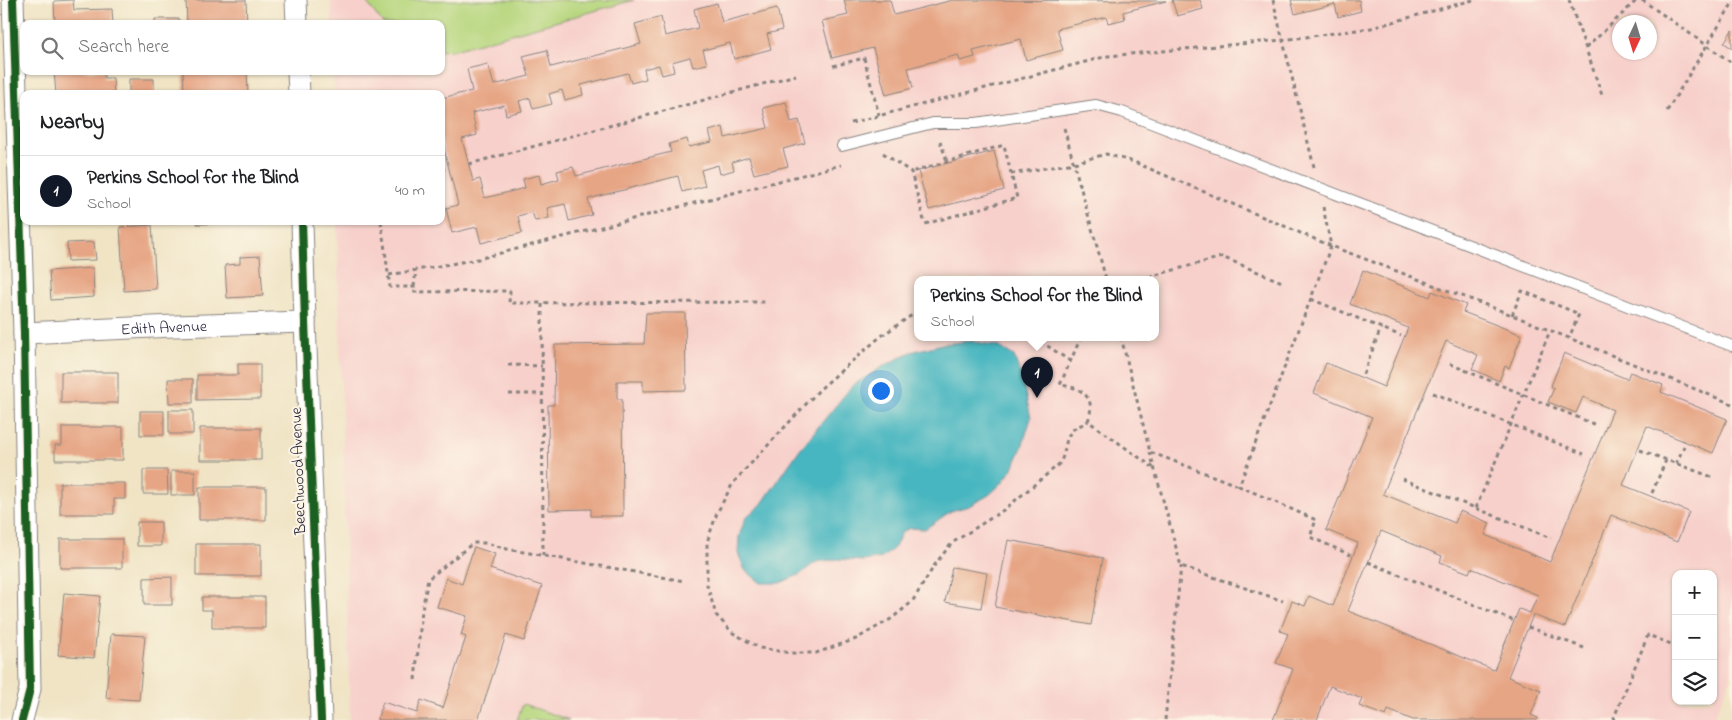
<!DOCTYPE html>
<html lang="en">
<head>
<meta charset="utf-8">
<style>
  body { margin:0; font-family:"Indie Flower",sans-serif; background:#f6f6f6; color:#202124 }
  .controls { position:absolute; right:15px; bottom:15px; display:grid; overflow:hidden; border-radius:10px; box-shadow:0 1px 4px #0004 }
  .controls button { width:45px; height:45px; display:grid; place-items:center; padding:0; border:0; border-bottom:1px solid #e0e0e0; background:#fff; color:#202124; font:25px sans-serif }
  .compass { position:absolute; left:1612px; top:15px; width:45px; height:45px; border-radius:50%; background:#fff; box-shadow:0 1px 4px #0004; rotate:184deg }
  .you { position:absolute; left:880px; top:390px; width:18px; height:18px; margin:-12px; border:4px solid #fff; border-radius:50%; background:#1a73e8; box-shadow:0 0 0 8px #1a73e833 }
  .badge { display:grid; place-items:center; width:32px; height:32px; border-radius:50%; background:#111827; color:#fff; font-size:16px; font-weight:700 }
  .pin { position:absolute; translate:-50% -41px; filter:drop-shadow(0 1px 2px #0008) }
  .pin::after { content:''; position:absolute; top:26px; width:18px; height:15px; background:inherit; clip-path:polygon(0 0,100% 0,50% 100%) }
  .popup { position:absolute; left:914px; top:276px; width:245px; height:65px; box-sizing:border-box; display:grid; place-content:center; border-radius:10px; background:#fff; filter:drop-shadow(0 1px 4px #0005); font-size:16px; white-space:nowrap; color:#757577 }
  .popup b { font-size:19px; color:#202124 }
  .popup::after { content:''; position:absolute; left:50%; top:100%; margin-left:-10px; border:10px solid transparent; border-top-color:#fff }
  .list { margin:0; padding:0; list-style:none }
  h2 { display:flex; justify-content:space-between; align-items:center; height:65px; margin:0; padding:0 20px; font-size:21px }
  h2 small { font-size:16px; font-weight:400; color:#757577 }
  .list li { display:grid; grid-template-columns:32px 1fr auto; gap:15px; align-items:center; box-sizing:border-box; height:70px; padding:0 20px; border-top:1px solid #e0e0e0 }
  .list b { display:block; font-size:19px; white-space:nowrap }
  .list p { margin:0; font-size:16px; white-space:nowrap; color:#757577 }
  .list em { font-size:16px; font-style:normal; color:#757577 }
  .icon { flex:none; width:28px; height:28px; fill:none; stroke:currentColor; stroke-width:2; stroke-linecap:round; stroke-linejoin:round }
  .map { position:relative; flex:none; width:1732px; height:720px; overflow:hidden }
  .search { position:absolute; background:#fff; box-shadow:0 1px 4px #0004; left:20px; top:20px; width:425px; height:55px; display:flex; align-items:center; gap:12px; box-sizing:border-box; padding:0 18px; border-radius:10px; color:#757577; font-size:19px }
  .panel { position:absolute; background:#fff; box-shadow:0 1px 4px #0004; left:20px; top:90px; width:425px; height:135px; border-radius:10px }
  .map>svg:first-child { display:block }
</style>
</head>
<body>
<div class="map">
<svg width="1732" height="720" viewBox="0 0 1732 720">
  <rect width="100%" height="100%" fill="#fcf5e5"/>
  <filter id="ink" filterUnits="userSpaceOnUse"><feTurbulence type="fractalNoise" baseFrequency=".02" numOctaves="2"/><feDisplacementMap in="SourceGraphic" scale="10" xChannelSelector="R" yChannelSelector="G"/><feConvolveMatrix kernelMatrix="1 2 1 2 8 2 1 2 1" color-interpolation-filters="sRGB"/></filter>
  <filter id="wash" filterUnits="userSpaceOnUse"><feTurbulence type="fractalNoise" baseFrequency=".0096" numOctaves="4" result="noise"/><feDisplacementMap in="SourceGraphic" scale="20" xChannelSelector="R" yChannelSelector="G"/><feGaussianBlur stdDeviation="1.12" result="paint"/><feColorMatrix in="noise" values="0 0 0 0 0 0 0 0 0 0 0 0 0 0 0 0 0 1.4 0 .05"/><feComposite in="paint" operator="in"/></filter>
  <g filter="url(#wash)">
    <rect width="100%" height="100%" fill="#f0e4c5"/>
    <path fill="#f7d0cb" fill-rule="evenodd" d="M 331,0 L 1732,0 L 1732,675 L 1713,720 L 350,720 L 337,221 L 441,221 L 441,94 L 334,94 L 333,71 L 441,71 L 441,24 L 332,24 ZM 1620,22 L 1650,22 L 1650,52 L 1620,52 ZM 918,279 L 1156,279 L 1156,337 L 918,337 ZM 1676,574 L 1713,574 L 1713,701 L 1676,701 Z"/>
    <path fill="#b6d67d" stroke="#6c7c5c" d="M 365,0 L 634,0 L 454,50 L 441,51 L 441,24 L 383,24 Z
      M 523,704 L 569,720 L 517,720 Z"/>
    <path fill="#47b6c0" stroke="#346c7e" d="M 971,341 L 998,346 L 1014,356 L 1021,375 L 1031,418 L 1022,447 L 1013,468 L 1002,483 L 989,495 L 969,506 L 951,511 L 925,529 L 910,528 L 902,532 L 895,547 L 882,558 L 863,561 L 838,559 L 816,562 L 799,575 L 780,583 L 761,583 L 745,570 L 738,553 L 739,536 L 746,517 L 761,505 L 800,449 L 852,386 L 882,367 L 911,352 L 942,344 Z"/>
    <g id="blocks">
      <path fill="#e6a685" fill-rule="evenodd" d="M 73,0 L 74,10 L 112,9 L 113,24 L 55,24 L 54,1 Z
        M 186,0 L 246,0 L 247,24 L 187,24 Z
        M 844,0 L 890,0 L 894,15 L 953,0 L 1166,1 L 1123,12 L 1125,19 L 1108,23 L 1106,17 L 1057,29 L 1063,50 L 1026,60 L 1021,39 L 973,51 L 975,57 L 960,61 L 958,55 L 908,68 L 913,88 L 886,95 L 873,48 L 832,58 L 822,21 L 848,15 Z
        M 1172,0 L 1200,0 L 1203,9 L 1177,16 Z
        M 1291,0 L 1359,0 L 1361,11 L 1338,17 L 1335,4 L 1295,14 Z
        M 717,3 L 722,22 L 777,8 L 782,30 L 767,34 L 771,49 L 734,59 L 730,43 L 703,50 L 707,64 L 693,67 L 690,57 L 672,62 L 674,72 L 662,75 L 659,65 L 644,69 L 646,79 L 631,83 L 628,73 L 581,85 L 583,95 L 565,100 L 562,90 L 549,94 L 552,104 L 533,109 L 530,98 L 519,101 L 522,111 L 506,115 L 504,105 L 472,113 L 477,135 L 462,139 L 473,181 L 480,179 L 485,198 L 525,188 L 523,179 L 539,175 L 541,184 L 559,179 L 557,171 L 573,167 L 576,176 L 671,152 L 669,144 L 687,139 L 689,147 L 712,142 L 709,131 L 723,127 L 725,138 L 768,128 L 763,108 L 786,102 L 791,122 L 799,120 L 805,143 L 783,149 L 788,166 L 754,174 L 749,157 L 732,162 L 734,170 L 720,174 L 718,165 L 701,170 L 705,186 L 682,192 L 678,176 L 588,199 L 592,215 L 569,221 L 565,204 L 547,208 L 549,218 L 535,221 L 532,212 L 518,216 L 522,233 L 481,243 L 477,227 L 452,233 L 446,208 L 458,205 L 441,137 L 441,98 L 472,91 L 467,69 L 488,64 L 494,85 L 529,76 L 523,56 L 547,50 L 551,67 L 641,44 L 635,24 L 661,17 L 665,36 L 698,28 L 694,9 Z
        M 155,19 L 179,19 L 179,24 L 155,24 Z
        M 1732,30 L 1732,48 L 1724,43 Z
        M 54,71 L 104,71 L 104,78 L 113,78 L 114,94 L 56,94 Z
        M 183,71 L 247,71 L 248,94 L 184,94 Z
        M 129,79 L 154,79 L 154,94 L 129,94 Z
        M 994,151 L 1004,190 L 929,210 L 918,171 Z
        M 197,221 L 227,221 L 227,223 L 197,224 Z
        M 152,225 L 156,289 L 124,291 L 120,227 Z
        M 94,242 L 96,260 L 68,261 L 67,243 Z
        M 260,256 L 263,296 L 227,298 L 225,265 L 240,264 L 240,257 Z
        M 93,268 L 94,297 L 51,300 L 49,271 Z
        M 1363,270 L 1430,297 L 1432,291 L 1466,305 L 1463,312 L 1522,335 L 1509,368 L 1505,366 L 1499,381 L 1472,369 L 1478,355 L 1446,341 L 1383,494 L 1455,523 L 1460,511 L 1490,523 L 1485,535 L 1550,562 L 1613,410 L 1583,397 L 1576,413 L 1548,402 L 1554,388 L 1551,386 L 1564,353 L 1627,379 L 1630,372 L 1663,385 L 1661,392 L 1727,419 L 1713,453 L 1647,426 L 1623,485 L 1689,512 L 1677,542 L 1611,515 L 1565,627 L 1533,615 L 1508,677 L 1541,690 L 1531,715 L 1538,718 L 1537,720 L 1413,720 L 1388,710 L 1386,716 L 1359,706 L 1362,699 L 1330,686 L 1317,720 L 1273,720 L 1293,669 L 1276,663 L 1288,634 L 1280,631 L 1292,601 L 1305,606 L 1309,596 L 1333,606 L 1358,543 L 1326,530 L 1372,417 L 1314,393 L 1326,363 L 1384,387 L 1408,328 L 1350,304 ZM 1381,531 L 1442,556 L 1440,562 L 1469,573 L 1471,568 L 1538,595 L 1530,613 L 1519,609 L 1494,670 L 1348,611 Z
        M 646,313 L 685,313 L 686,390 L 643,391 L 643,381 L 617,381 L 617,399 L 622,399 L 623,516 L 591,516 L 591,509 L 549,510 L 548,405 L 554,405 L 555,345 L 644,344 Z
        M 238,364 L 260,364 L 260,399 L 197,400 L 197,375 L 238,375 Z
        M 61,372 L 118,372 L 118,403 L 61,403 Z
        M 168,379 L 193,379 L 193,403 L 169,403 Z
        M 169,410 L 193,410 L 193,434 L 169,434 Z
        M 140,411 L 164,411 L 164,435 L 140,435 Z
        M 62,427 L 123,427 L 123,460 L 55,460 L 55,445 L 62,445 Z
        M 200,428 L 261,428 L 261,460 L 200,460 Z
        M 143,470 L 167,470 L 168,494 L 143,494 Z
        M 171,471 L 195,471 L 195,495 L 171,495 Z
        M 60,483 L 125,483 L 125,499 L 114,499 L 114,514 L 60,514 Z
        M 199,487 L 266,487 L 266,520 L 199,520 Z
        M 137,522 L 161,522 L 161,546 L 137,546 Z
        M 60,539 L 122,539 L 122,568 L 60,568 Z
        M 1008,540 L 1103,558 L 1091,625 L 995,607 Z
        M 196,544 L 261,544 L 261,576 L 196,576 Z
        M 474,547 L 495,554 L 490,569 L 542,586 L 524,641 L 506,635 L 478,720 L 377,720 L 383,702 L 417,713 L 421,700 L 443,708 L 466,637 L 461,635 L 467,616 L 437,607 L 446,578 L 462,584 Z
        M 952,567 L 987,573 L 981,608 L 945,602 Z
        M 172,577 L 172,605 L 144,605 L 144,578 Z
        M 64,593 L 100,596 L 94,658 L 58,655 Z
        M 202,597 L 265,597 L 265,628 L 212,628 L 212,610 L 202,610 Z
        M 111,634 L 145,636 L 139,700 L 106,698 Z"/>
    </g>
  </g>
  <g filter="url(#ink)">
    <use href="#blocks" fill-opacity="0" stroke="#898380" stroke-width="1"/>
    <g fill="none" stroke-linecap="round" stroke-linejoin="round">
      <defs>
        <path id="lane" d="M 842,146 L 933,123 L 976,123 L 1096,105 L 1122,112 L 1732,346"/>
        <g id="street">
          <path d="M 13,0 L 24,333 L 30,689 L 22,720"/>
          <path d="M 296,0 L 297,24"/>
          <path d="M 298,71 L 299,94"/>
          <path d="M 302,221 L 305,322 L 321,720"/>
          <path id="s1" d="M 24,333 L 174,326 L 305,322"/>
        </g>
      </defs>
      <use href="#lane" stroke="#898380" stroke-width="12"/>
      <use href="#street" stroke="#898380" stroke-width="23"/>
      <path stroke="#898380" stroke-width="3" stroke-dasharray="4 4" stroke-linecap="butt" d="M 1273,0 L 1314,167
        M 1569,0 L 1602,95
        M 1642,0 L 1732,63
        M 1586,48 L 1637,0
        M 833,66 L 864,58 L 879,115
        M 1667,111 L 1732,4
        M 851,123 L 1108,56 L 1283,40 L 1371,28 L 1473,0
        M 1064,128 L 1106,279
        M 940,141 L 947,161
        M 883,153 L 911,172 L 925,224 L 1017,198 L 1004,145 L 911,172
        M 469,164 L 796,75
        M 441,170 L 449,168
        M 1011,174 L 1074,163 L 1106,154 L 1134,162 L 1331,246 L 1512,315 L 1732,404
        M 1323,207 L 1331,246 L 1239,486 L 1316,520 L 1310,537 L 1353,556
        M 381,221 L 390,287 L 414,287 L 413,292 L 510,291 L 509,303 L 766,302
        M 389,275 L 478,259 L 841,165
        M 1141,279 L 1222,257 L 1282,282
        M 414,287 L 416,270
        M 1311,299 L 1401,336
        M 542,304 L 543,555
        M 918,311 L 880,337 L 820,389 L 733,483 L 717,513 L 707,542 L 707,585 L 716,615 L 733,633 L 760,648 L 791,653 L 816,653 L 856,639 L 891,619 L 912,602 L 936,563 L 952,543 L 1005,509 L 1057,466 C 1067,456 1063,442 1071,432 C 1074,427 1083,425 1088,421
        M 1512,315 L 1522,291 L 1579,314 L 1569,338
        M 1034,337 L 1070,361
        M 1081,337 L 1060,385 C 1081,387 1097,397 1088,421 L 1154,468
        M 1121,337 L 1150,452 L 1239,486
        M 1450,364 L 1596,425
        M 508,365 L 542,366
        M 1363,374 L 1381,328
        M 1433,393 L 1584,454
        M 509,394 L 542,394
        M 1640,450 L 1712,477
        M 1150,452 L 1181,566 L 1283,601
        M 1676,464 L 1684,446
        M 1402,479 L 1551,538
        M 1652,493 L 1666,460
        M 1476,508 L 1550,331
        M 1368,562 L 1514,621
        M 1528,627 L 1584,648
        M 415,680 L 422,610 L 428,579 L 473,543 L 486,543 L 507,549 L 684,581
        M 1165,720 L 1181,566
        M 1613,720 L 1648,635 L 1676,646"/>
      <use href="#lane" stroke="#fff" stroke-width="10"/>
      <use href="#street" stroke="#fff" stroke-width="21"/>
      <defs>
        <path id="cycleway" d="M 13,0 L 24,333 L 30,689 L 22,720
          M 302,221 L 305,322 L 321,720"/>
      </defs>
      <use href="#cycleway" stroke="#fcf5e5" stroke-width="11"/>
      <use href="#cycleway" stroke="#1b5e20" stroke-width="8"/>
    </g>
  </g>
  <g text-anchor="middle" stroke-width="4" stroke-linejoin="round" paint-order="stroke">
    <g font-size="16" fill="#22223b" stroke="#fcf5e5">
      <text dy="6" stroke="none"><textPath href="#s1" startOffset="140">Edith Avenue</textPath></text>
      <text transform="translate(297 471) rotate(-92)" y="6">Beechwood Avenue</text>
    </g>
  </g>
</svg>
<div class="controls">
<button>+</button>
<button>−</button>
<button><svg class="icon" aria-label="layers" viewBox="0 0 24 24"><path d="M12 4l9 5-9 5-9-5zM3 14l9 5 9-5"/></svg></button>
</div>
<svg class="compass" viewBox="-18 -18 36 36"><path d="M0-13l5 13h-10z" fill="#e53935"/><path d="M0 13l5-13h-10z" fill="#757577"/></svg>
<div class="you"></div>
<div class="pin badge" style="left:1037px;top:398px">1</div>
<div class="popup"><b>Perkins School for the Blind</b>School</div>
<div class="search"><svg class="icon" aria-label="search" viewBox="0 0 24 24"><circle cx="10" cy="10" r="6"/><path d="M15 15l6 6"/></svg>Search here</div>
<section class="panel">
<h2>Nearby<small></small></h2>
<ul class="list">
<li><span class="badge">1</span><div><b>Perkins School for the Blind</b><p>School</p></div><em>40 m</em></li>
</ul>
</section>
</div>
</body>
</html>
